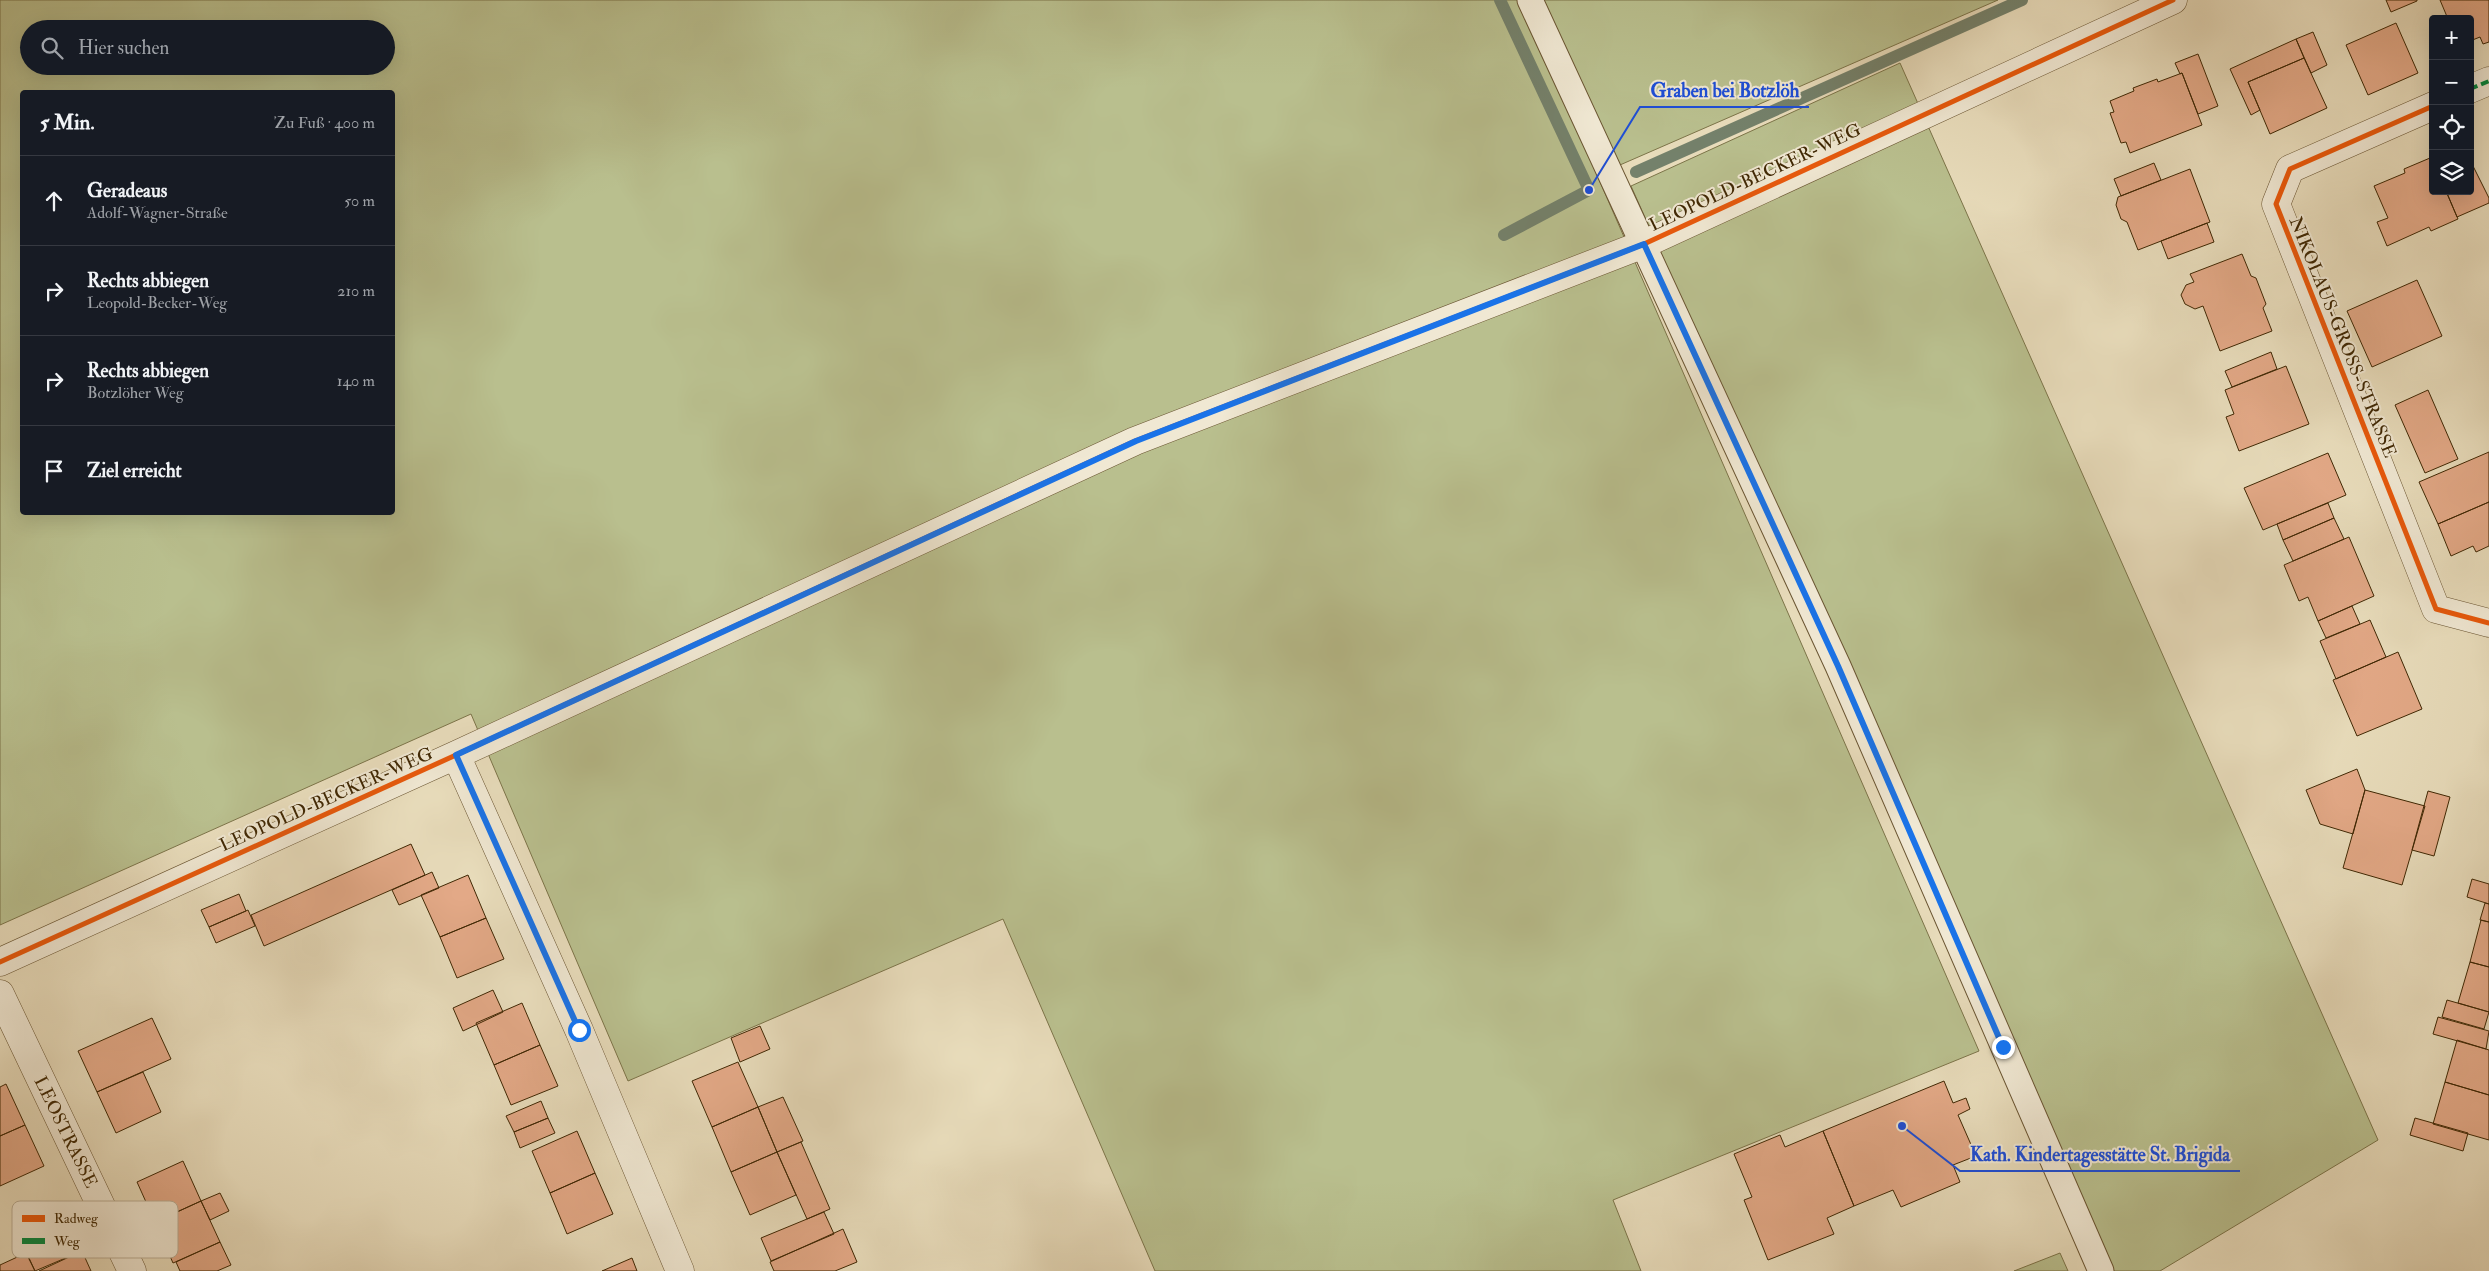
<!DOCTYPE html>
<html lang="de">
<head>
<meta charset="utf-8">
<style>
  body { margin:0; font-family:"IM FELL Double Pica",serif; background:#20242c; color:#f1f3f6 }
  .controls { position:absolute; right:15px; top:15px; display:grid; overflow:hidden; border-radius:5px; box-shadow:0 5px 20px #0002 }
  .controls button { width:45px; height:45px; display:grid; place-items:center; padding:0; border:0; border-bottom:1px solid #363941; background:#171b24; color:#f1f3f6; font:25px sans-serif }
  .stop { position:absolute; width:15px; height:15px; margin:-11px; border:4px solid #1a73e8; border-radius:50%; background:#fff }
  .stop.end { background:#1a73e8; border-color:#fff; box-shadow:0 1px 5px #0008 }
  .list { margin:0; padding:0; list-style:none }
  h2 { display:flex; justify-content:space-between; align-items:center; height:65px; margin:0; padding:0 20px; font-size:21px }
  h2 small { font-size:16px; font-weight:400; color:#9ea1a6 }
  .list li { display:grid; grid-template-columns:32px 1fr auto; gap:15px; align-items:center; box-sizing:border-box; height:90px; padding:0 20px; border-top:1px solid #363941 }
  .list b { display:block; font-size:19px; white-space:nowrap }
  .list p { margin:0; font-size:16px; white-space:nowrap; color:#9ea1a6 }
  .list em { font-size:16px; font-style:normal; color:#9ea1a6 }
  .icon { flex:none; width:28px; height:28px; fill:none; stroke:currentColor; stroke-width:2; stroke-linecap:round; stroke-linejoin:round }
  .map { position:relative; flex:none; width:2489px; height:1271px; overflow:hidden }
  .search { position:absolute; background:#171b24; box-shadow:0 5px 20px #0002; left:20px; top:20px; width:375px; height:55px; display:flex; align-items:center; gap:12px; box-sizing:border-box; padding:0 18px; border-radius:28px; color:#9ea1a6; font-size:19px }
  .panel { position:absolute; background:#171b24; box-shadow:0 5px 20px #0002; left:20px; top:90px; width:375px; height:425px; border-radius:5px }
  .map>svg:first-child { display:block }
</style>
</head>
<body>
<div class="map">
<svg width="2489" height="1271" viewBox="0 0 2489 1271">
  <rect width="100%" height="100%" fill="#e8dcbb"/>
  <filter id="stains"><feTurbulence type="fractalNoise" baseFrequency=".004" numOctaves="4"/><feColorMatrix values="0 0 0 0 .2 0 0 0 0 .09 0 0 0 0 .02 0 0 0 .5 -.17"/></filter>
  <radialGradient id="worn" r=".72"><stop offset=".6" stop-color="#630" stop-opacity="0"/><stop offset="1" stop-color="#630" stop-opacity=".3"/></radialGradient>
  <path fill="#b9bf8e" stroke="#7c7449" fill-rule="evenodd" d="M 0,0 L 1998,0 L 1597,175 L 1979,1051 L 1613,1200 L 1641,1271 L 1155,1271 L 1003,919 L 628,1081 L 471,714 L 0,925 ZM 29,29 L 386,29 L 386,66 L 29,66 ZM 22,92 L 392,92 L 392,512 L 22,512 Z
    M 1900,63 L 2378,1140 L 2160,1271 L 2114,1271 L 1631,186 Z
    M 2060,1253 L 2068,1271 L 2014,1271 Z"/>
  <g fill="none" stroke-linecap="round" stroke-linejoin="round">
    <path stroke="#74816b" stroke-width="12" d="M 1500,0 L 1589,190 L 1504,235
      M 1636,172 L 2022,0"/>
  </g>
  <path fill="#e3a987" stroke="#402804" d="M 2386,0 L 2417,0 L 2417,1 L 2391,12 Z
    M 2440,0 L 2489,0 L 2489,42 L 2483,44 L 2480,37 L 2470,41 L 2470,19 L 2448,19 Z
    M 2396,23 L 2418,73 L 2368,95 L 2346,45 Z
    M 2313,32 L 2327,65 L 2311,73 L 2296,39 Z
    M 2296,39 L 2304,58 L 2248,82 L 2260,110 L 2251,115 L 2230,69 Z
    M 2198,54 L 2218,106 L 2198,114 L 2182,73 L 2180,74 L 2175,63 Z
    M 2304,58 L 2327,108 L 2270,134 L 2248,82 Z
    M 2182,73 L 2202,125 L 2130,153 L 2126,142 L 2121,143 L 2110,113 L 2114,112 L 2110,101 L 2134,91 L 2133,88 L 2157,79 L 2158,82 Z
    M 2430,158 L 2433,163 L 2433,191 L 2446,191 L 2458,219 L 2431,231 L 2429,227 L 2387,246 L 2377,222 L 2388,218 L 2374,186 L 2405,173 L 2404,169 Z
    M 2470,160 L 2489,198 L 2489,203 L 2457,217 L 2446,191 L 2470,191 Z
    M 2154,163 L 2161,180 L 2121,196 L 2114,179 Z
    M 2190,169 L 2210,222 L 2138,250 L 2127,222 L 2121,219 L 2116,205 L 2118,197 Z
    M 2207,223 L 2214,242 L 2168,259 L 2161,241 Z
    M 2242,254 L 2251,276 L 2256,278 L 2266,304 L 2263,308 L 2272,331 L 2220,351 L 2203,306 L 2195,309 L 2185,304 L 2181,295 L 2186,285 L 2194,282 L 2190,274 Z
    M 2417,280 L 2442,336 L 2372,367 L 2347,311 Z
    M 2271,352 L 2277,369 L 2232,387 L 2225,371 Z
    M 2286,366 L 2309,424 L 2239,451 L 2226,417 L 2234,414 L 2225,390 Z
    M 2428,390 L 2458,459 L 2425,473 L 2395,405 Z
    M 2489,452 L 2489,502 L 2438,524 L 2419,482 Z
    M 2328,453 L 2346,495 L 2263,530 L 2244,488 Z
    M 2489,502 L 2489,546 L 2476,552 L 2473,546 L 2451,556 L 2438,524 Z
    M 2328,503 L 2334,518 L 2283,540 L 2277,524 Z
    M 2334,518 L 2344,539 L 2293,561 L 2283,540 Z
    M 2349,537 L 2374,596 L 2318,621 L 2308,597 L 2299,601 L 2284,565 Z
    M 2352,606 L 2360,624 L 2326,638 L 2318,621 Z
    M 2370,620 L 2386,657 L 2336,679 L 2320,641 Z
    M 2398,652 L 2422,709 L 2357,736 L 2333,680 Z
    M 2357,769 L 2365,790 L 2353,834 L 2320,824 L 2306,790 Z
    M 2365,790 L 2425,806 L 2402,885 L 2343,868 Z
    M 2428,791 L 2450,797 L 2434,856 L 2412,850 Z
    M 411,844 L 425,875 L 264,946 L 251,915 Z
    M 432,872 L 439,888 L 399,905 L 392,890 Z
    M 468,875 L 486,918 L 440,937 L 421,895 Z
    M 2472,879 L 2489,884 L 2489,904 L 2467,897 Z
    M 239,894 L 246,911 L 209,927 L 201,910 Z
    M 2485,903 L 2489,904 L 2489,922 L 2480,920 Z
    M 248,910 L 255,926 L 216,943 L 209,927 Z
    M 486,918 L 504,959 L 457,978 L 440,937 Z
    M 2481,920 L 2489,922 L 2489,967 L 2470,962 Z
    M 2470,962 L 2489,967 L 2489,1012 L 2458,1003 Z
    M 493,990 L 503,1012 L 463,1031 L 453,1008 Z
    M 2447,1000 L 2489,1012 L 2484,1029 L 2442,1017 Z
    M 522,1003 L 540,1045 L 494,1065 L 476,1023 Z
    M 2438,1017 L 2489,1031 L 2486,1049 L 2433,1034 Z
    M 152,1018 L 171,1059 L 97,1092 L 78,1051 Z
    M 760,1026 L 770,1049 L 740,1062 L 731,1038 Z
    M 2457,1040 L 2489,1050 L 2489,1095 L 2445,1082 Z
    M 540,1045 L 558,1086 L 511,1105 L 494,1065 Z
    M 738,1062 L 758,1107 L 712,1127 L 692,1081 Z
    M 143,1072 L 161,1112 L 116,1133 L 97,1092 Z
    M 1944,1081 L 1953,1103 L 1966,1098 L 1970,1109 L 1958,1115 L 1976,1156 L 1953,1165 L 1960,1182 L 1901,1207 L 1893,1190 L 1854,1206 L 1823,1131 Z
    M 2445,1082 L 2489,1095 L 2489,1140 L 2433,1124 Z
    M 6,1084 L 25,1125 L 0,1136 L 0,1087 Z
    M 783,1097 L 803,1141 L 777,1152 L 758,1107 Z
    M 541,1101 L 548,1118 L 514,1132 L 506,1116 Z
    M 758,1107 L 777,1152 L 731,1172 L 712,1127 Z
    M 548,1118 L 555,1133 L 520,1148 L 514,1132 Z
    M 2415,1118 L 2468,1133 L 2463,1151 L 2410,1135 Z
    M 25,1125 L 44,1166 L 0,1186 L 0,1136 Z
    M 577,1131 L 595,1173 L 550,1193 L 532,1151 Z
    M 1823,1131 L 1854,1206 L 1827,1218 L 1834,1234 L 1768,1260 L 1744,1200 L 1752,1197 L 1734,1154 L 1780,1135 L 1785,1147 Z
    M 801,1142 L 830,1209 L 807,1219 L 777,1152 Z
    M 777,1152 L 796,1195 L 750,1215 L 731,1172 Z
    M 183,1161 L 201,1201 L 155,1222 L 137,1182 Z
    M 595,1173 L 613,1214 L 567,1234 L 550,1193 Z
    M 220,1193 L 229,1211 L 210,1220 L 201,1201 Z
    M 201,1201 L 220,1242 L 173,1263 L 155,1222 Z
    M 63,1210 L 82,1251 L 35,1271 L 17,1232 Z
    M 824,1212 L 834,1234 L 771,1261 L 761,1238 Z
    M 843,1229 L 857,1262 L 835,1271 L 774,1271 L 770,1262 Z
    M 220,1242 L 231,1265 L 217,1271 L 180,1271 L 176,1262 Z
    M 82,1251 L 91,1271 L 39,1271 Z
    M 26,1253 L 35,1271 L 0,1271 L 0,1265 Z
    M 632,1258 L 637,1271 L 602,1271 Z"/>
  <g fill="none" stroke-linecap="round" stroke-linejoin="round">
    <defs>
      <path id="lane" d="M 1530,0 L 1838,666 L 2101,1271"/>
      <path id="street" d="M 2470,89 L 2489,81
        M 2433,106 L 2290,169 L 2276,204 L 2436,609 L 2489,623
        M 456,755 L 579,1030 L 680,1271
        M 0,962 L 456,755 L 1135,441 L 1644,244 L 2173,0
        M 0,994 L 132,1271"/>
    </defs>
    <use href="#lane" stroke="#6a5532" stroke-width="27"/>
    <use href="#street" stroke="#6a5532" stroke-width="29"/>
    <use href="#lane" stroke="#f0e8d3" stroke-width="25"/>
    <use href="#street" stroke="#f0e8d3" stroke-width="28"/>
    <path stroke="#00873e" stroke-width="4" stroke-dasharray="8 4" stroke-linecap="butt" d="M 2470,89 L 2489,81"/>
    <defs>
      <path id="cycleway" d="M 2433,106 L 2290,169 L 2276,204 L 2436,609 L 2489,623
        M 0,962 L 456,755 L 1135,441 L 1644,244 L 2173,0"/>
    </defs>
    <use href="#cycleway" stroke="#f0e8d3" stroke-width="8"/>
    <use href="#cycleway" stroke="#e8590c" stroke-width="5"/>
  </g>
  <g fill="none" stroke-linecap="round" stroke-linejoin="round">
    <path stroke="#1a73e8" stroke-width="6" d="M 579,1030 L 456,755 L 1136,441 L 1644,244 L 1838,666 L 2003,1047"/>
  </g>
  <g text-anchor="middle" stroke-width="4" stroke-linejoin="round" paint-order="stroke">
    <g font-size="18" fill="#402804" stroke="#f0e8d3">
      <text transform="translate(1755 177) rotate(-25)" y="6">LEOPOLD-BECKER-WEG</text>
      <text transform="translate(2343 337) rotate(68)" y="6">NIKOLAUS-GROSS-STRASSE</text>
      <text transform="translate(326 799) rotate(-24)" y="6">LEOPOLD-BECKER-WEG</text>
      <text transform="translate(66 1132) rotate(64)" y="6">LEOSTRASSE</text>
    </g>
  </g>
  <rect x="12" y="1201" width="166" height="57" rx="8" fill="#f0e8d3" stroke="#bbae95" stroke-width="1"/>
  <rect x="22" y="1215" width="23" height="7" fill="#e8590c"/>
  <rect x="22" y="1238" width="23" height="6" fill="#00873e"/>
  <g font-size="14" fill="#402804">
    <text x="54" y="1223">Radweg</text>
    <text x="54" y="1246">Weg</text>
  </g>
  <path fill="none" stroke="#1d4ed8" stroke-width="2" d="M1589 190L1640 107H1809M1902 1126L1960 1171H2240"/>
  <g fill="#1d4ed8" stroke="#f0e8d3" stroke-width="2">
    <circle cx="1589" cy="190" r="5"/>
    <circle cx="1902" cy="1126" r="5"/>
  </g>
  <g font-size="19" text-anchor="middle" font-weight="bold" fill="#1d4ed8" stroke="#f0e8d3" stroke-width="4" stroke-linejoin="round" paint-order="stroke">
    <text x="1725" y="97">Graben bei Botzlöh</text>
    <text x="2100" y="1161">Kath. Kindertagesstätte St. Brigida</text>
  </g>
  <rect width="100%" height="100%" filter="url(#stains)"/>
  <rect width="100%" height="100%" fill="url(#worn)"/>
</svg>
<div class="controls">
<button>+</button>
<button>−</button>
<button><svg class="icon" aria-label="locate" viewBox="0 0 24 24"><circle cx="12" cy="12" r="6"/><path d="M12 2v4M12 18v4M2 12h4M18 12h4"/></svg></button>
<button><svg class="icon" aria-label="layers" viewBox="0 0 24 24"><path d="M12 4l9 5-9 5-9-5zM3 14l9 5 9-5"/></svg></button>
</div>
<div class="stop" style="left:579px;top:1030px"></div>
<div class="stop end" style="left:2003px;top:1047px"></div>
<div class="search"><svg class="icon" aria-label="search" viewBox="0 0 24 24"><circle cx="10" cy="10" r="6"/><path d="M15 15l6 6"/></svg>Hier suchen</div>
<section class="panel">
<h2>5 Min.<small>Zu Fuß · 400 m</small></h2>
<ul class="list">
<li><svg class="icon" aria-label="ahead" viewBox="0 0 24 24"><path d="M12 20V5M6 11l6-6 6 6"/></svg><div><b>Geradeaus</b><p>Adolf-Wagner-Straße</p></div><em>50 m</em></li>
<li><svg class="icon" aria-label="right" viewBox="0 0 24 24"><path d="M7 20v-9h11M14 6l5 5-5 5"/></svg><div><b>Rechts abbiegen</b><p>Leopold-Becker-Weg</p></div><em>210 m</em></li>
<li><svg class="icon" aria-label="right" viewBox="0 0 24 24"><path d="M7 20v-9h11M14 6l5 5-5 5"/></svg><div><b>Rechts abbiegen</b><p>Botzlöher Weg</p></div><em>140 m</em></li>
<li><svg class="icon" aria-label="arrive" viewBox="0 0 24 24"><path d="M6 21V4h12l-3 4 3 4H6"/></svg><div><b>Ziel erreicht</b></div></li>
</ul>
</section>
</div>
</body>
</html>
